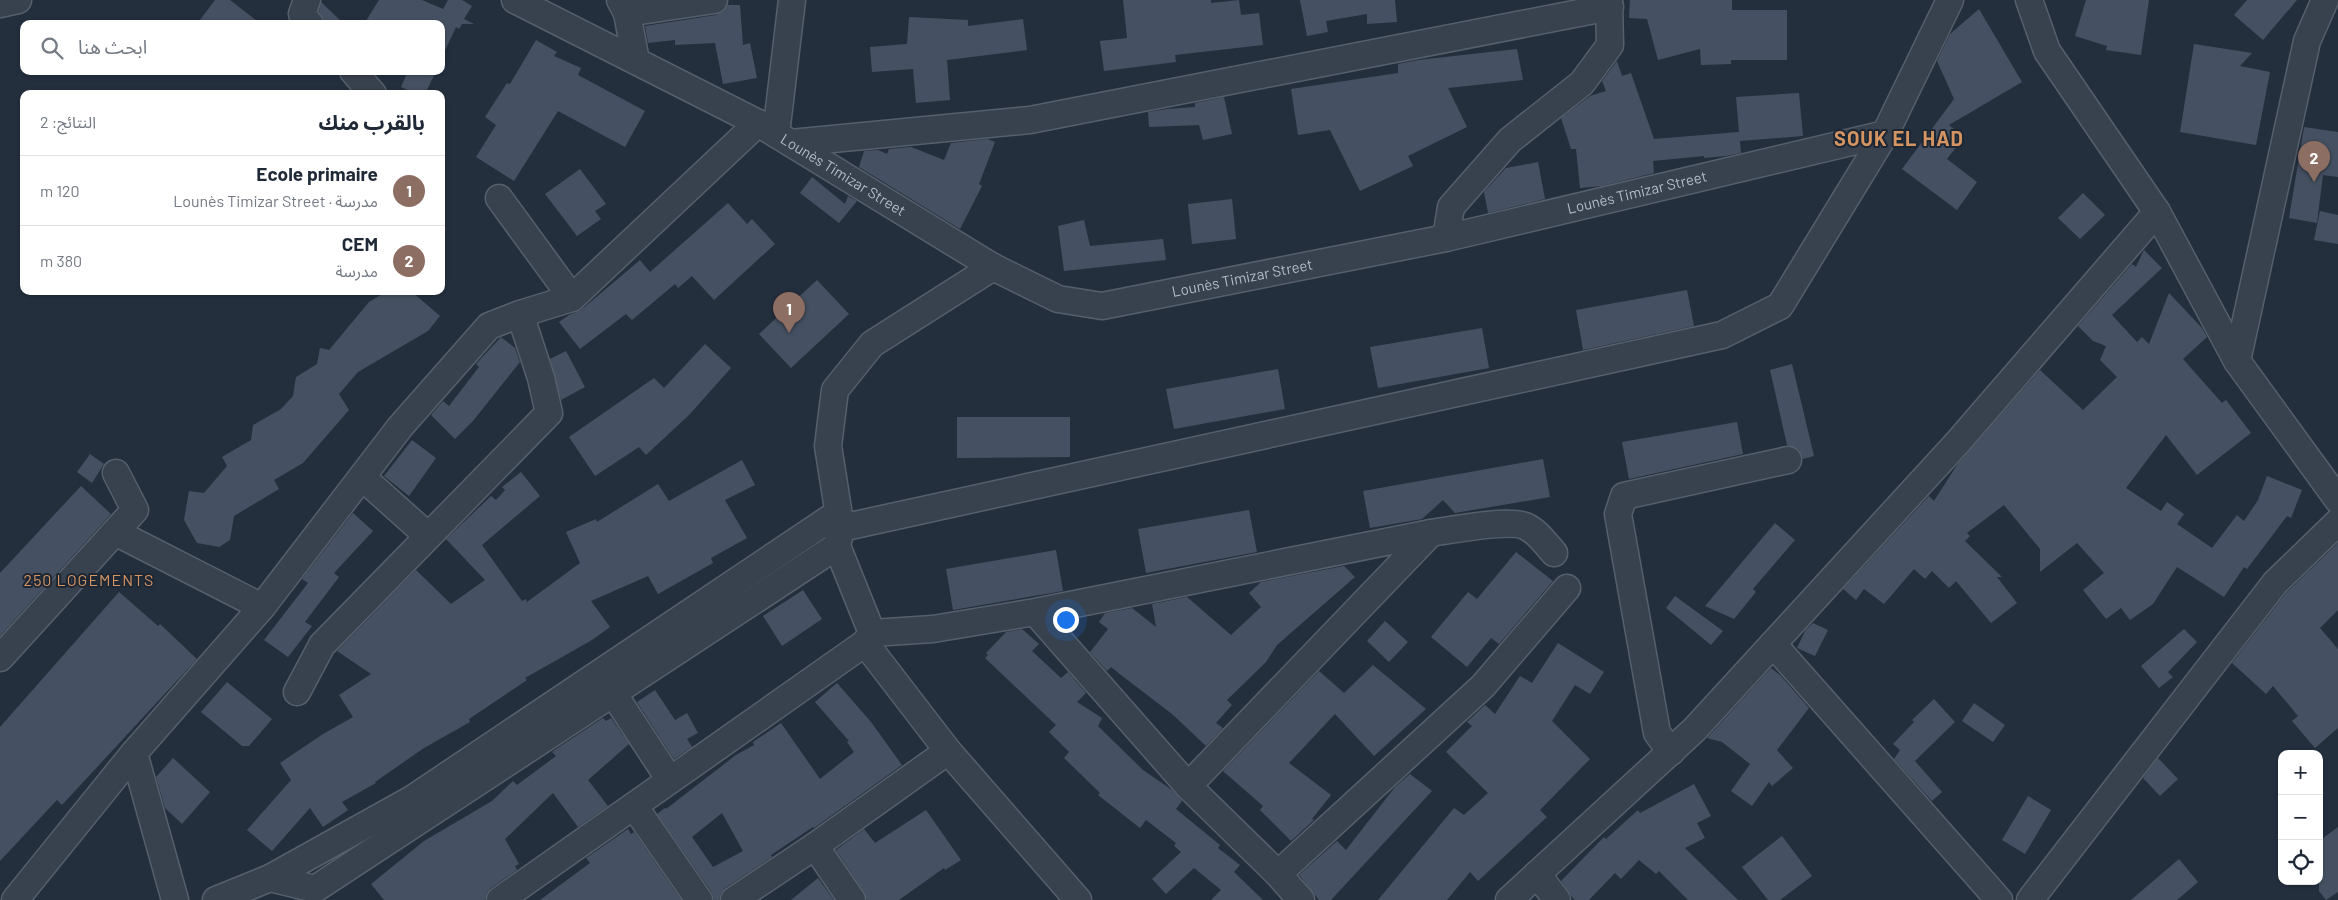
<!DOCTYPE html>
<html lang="ar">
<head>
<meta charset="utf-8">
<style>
  body { margin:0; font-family:Barlow,"Noto Sans Arabic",sans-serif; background:#f2f2f3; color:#1f2937; direction:rtl }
  .controls { position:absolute; right:15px; bottom:15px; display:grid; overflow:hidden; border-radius:10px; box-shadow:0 1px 4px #0004 }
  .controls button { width:45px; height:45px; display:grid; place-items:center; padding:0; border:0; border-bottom:1px solid #e0e1e3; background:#fff; color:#1f2937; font:25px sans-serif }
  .you { position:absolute; left:1065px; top:619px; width:18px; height:18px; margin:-12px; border:4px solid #fff; border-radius:50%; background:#1a73e8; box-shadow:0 0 0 8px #1a73e833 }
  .badge { display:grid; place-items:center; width:32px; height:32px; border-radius:50%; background:#7c3aed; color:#fff; font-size:16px; font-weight:700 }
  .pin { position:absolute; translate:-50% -41px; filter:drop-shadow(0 1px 2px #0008) }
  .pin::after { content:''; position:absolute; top:26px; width:18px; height:15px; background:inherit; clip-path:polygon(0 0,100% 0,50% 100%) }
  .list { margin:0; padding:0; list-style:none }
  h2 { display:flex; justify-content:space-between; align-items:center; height:65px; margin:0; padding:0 20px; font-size:21px }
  h2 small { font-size:16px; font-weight:400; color:#747a83 }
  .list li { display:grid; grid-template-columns:32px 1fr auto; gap:15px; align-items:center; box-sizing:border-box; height:70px; padding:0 20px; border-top:1px solid #e0e1e3 }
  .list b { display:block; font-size:19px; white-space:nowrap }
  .list p { margin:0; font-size:16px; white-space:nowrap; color:#747a83 }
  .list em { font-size:16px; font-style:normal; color:#747a83 }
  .icon { flex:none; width:28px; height:28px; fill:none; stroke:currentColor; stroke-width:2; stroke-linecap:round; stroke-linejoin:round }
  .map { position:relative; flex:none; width:2338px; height:900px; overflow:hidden; direction:ltr }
  .search { position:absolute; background:#fff; box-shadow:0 1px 4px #0004; left:20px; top:20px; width:425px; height:55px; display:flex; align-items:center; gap:12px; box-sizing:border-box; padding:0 18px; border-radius:10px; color:#747a83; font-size:19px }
  .panel { position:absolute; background:#fff; box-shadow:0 1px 4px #0004; left:20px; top:90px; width:425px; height:205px; border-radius:10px; direction:rtl }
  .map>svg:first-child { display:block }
</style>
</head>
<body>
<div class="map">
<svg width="2338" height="900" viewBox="0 0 2338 900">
  <rect width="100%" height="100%" fill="#242f3e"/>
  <path fill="#455162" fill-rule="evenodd" d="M 215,0 L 230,0 L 261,24 L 197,24 Z
    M 379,0 L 422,0 L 443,9 L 448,0 L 462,0 L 472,6 L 464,19 L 474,24 L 462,24 L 459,29 L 456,27 L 441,59 L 441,24 L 364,24 Z
    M 1123,0 L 1211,0 L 1211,3 L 1239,0 L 1241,15 L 1259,13 L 1263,45 L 1175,55 L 1176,62 L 1104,71 L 1100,41 L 1127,38 Z
    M 1300,0 L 1395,0 L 1397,22 L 1367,24 L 1367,14 L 1326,21 L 1328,32 L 1307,36 Z
    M 1630,0 L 1732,0 L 1732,10 L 1787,10 L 1787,60 L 1731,60 L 1731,64 L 1701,65 L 1700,49 L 1658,60 L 1647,19 L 1629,18 Z
    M 2086,0 L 2149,0 L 2141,55 L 2106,50 L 2107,46 L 2075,36 Z
    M 2247,0 L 2297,0 L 2263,40 L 2234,15 Z
    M 321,2 L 344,24 L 325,24 L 319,11 Z
    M 728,5 L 740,5 L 743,45 L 750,43 L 757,78 L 723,84 L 715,43 L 675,45 L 675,40 L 648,43 L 645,26 L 716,15 L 724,11 Z
    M 1979,9 L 2022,82 L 1949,125 L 1964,137 L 1947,159 L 1977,182 L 1957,210 L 1902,169 L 1954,99 L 1937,61 L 1950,34 Z
    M 909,17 L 968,20 L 968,26 L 1023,19 L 1027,50 L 947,60 L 950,100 L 916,103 L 913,69 L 872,72 L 870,47 L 907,44 Z
    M 536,40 L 557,52 L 554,56 L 581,68 L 578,75 L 645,111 L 625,147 L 558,111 L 514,181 L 476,157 L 496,125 L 485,117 L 507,83 L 510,84 Z
    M 2194,44 L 2252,53 L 2240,66 L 2270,72 L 2256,145 L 2180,132 Z
    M 1517,49 L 1523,80 L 1448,88 L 1467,127 L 1408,156 L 1413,166 L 1360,191 L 1330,130 L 1298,135 L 1291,89 L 1398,73 L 1398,64 L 1418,60 Z
    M 1617,61 L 1622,76 L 1631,73 L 1654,139 L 1739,132 L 1736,97 L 1799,93 L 1803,136 L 1740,141 L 1741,153 L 1726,156 L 1704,158 L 1704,156 L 1653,161 L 1654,173 L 1602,186 L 1580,188 L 1576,149 L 1571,149 L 1561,118 L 1590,96 L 1606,91 L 1602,81 Z
    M 408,71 L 436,71 L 425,94 L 416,94 L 401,87 Z
    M 1224,97 L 1232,134 L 1203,140 L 1199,125 L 1149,127 L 1148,112 L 1167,109 L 1195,107 L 1195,103 Z
    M 2304,127 L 2338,132 L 2338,177 L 2323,175 L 2317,223 L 2289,218 Z
    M 987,139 L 995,142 L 979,184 L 982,186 L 960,229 L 859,167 L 864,151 L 878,150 L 887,154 L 889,149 L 911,147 L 944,160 L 951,143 Z
    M 1538,162 L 1545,199 L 1488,213 L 1484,192 L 1506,168 Z
    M 580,169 L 606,204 L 595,211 L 601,219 L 577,236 L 545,194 Z
    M 812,177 L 845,204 L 848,196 L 857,201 L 839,223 L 800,193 Z
    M 2083,193 L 2105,215 L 2080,239 L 2058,218 Z
    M 1232,199 L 1236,239 L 1192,244 L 1188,204 Z
    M 728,203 L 747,224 L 752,219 L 775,244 L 714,300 L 692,276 L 678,288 L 675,284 L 632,320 L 626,314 L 580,349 L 559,322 L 569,315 L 581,310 L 640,260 L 650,272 Z
    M 2320,211 L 2338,215 L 2338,244 L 2314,240 Z
    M 1084,220 L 1090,246 L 1163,239 L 1166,260 L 1064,271 L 1058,226 Z
    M 2144,250 L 2162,268 L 2112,315 L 2137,342 L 2142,337 L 2149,344 L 2169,293 L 2202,328 L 2207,337 L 2183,359 L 2222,403 L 2226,400 L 2251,433 L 2197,475 L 2166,435 L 2126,488 L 2161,511 L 2167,502 L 2184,514 L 2177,524 L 2212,548 L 2237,515 L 2244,521 L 2258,500 L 2267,476 L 2302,490 L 2291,518 L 2287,516 L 2247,569 L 2244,567 L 2224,597 L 2177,567 L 2153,604 L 2130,620 L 2121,608 L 2106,619 L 2083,590 L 2104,573 L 2077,543 L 2040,572 L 2040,549 L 2004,505 L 1967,533 L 1970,536 L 1965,541 L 2002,577 L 1997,577 L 2017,603 L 1991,623 L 1956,581 L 1949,588 L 1932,571 L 1925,579 L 1914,569 L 1884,604 L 1864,589 L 1856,600 L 1843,589 L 1929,496 L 1934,501 L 1957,465 L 2040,370 L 2083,410 L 2117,377 L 2100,360 L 2106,346 L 2093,341 L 2078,326 L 2132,264 L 2136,267 Z
    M 817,280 L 849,314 L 791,368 L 759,334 Z
    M 1687,290 L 1694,326 L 1583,350 L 1576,310 Z
    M 387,291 L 411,291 L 440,316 L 428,331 L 358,372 L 339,394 L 349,410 L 303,463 L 274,480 L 279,489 L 234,516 L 230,540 L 219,547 L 197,543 L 184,520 L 189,491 L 204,493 L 227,466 L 222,457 L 251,440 L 253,425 L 281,409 L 293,396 L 296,377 L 317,364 L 320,348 L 329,350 L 369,302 Z
    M 1482,328 L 1489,368 L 1378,388 L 1370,347 Z
    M 501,337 L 515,348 L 520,362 L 473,421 L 455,439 L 431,415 L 443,401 L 449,406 L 479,367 L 476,364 Z
    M 705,344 L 731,368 L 689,415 L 646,455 L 639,447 L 595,476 L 569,437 L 654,378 L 664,388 Z
    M 566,351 L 585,387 L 561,400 L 550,359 Z
    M 1792,364 L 1814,456 L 1803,459 L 1799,450 L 1787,445 L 1770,370 Z
    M 1278,369 L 1285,409 L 1174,429 L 1166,389 Z
    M 957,417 L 1070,417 L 1070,457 L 957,458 Z
    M 1737,422 L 1743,454 L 1629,479 L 1622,442 Z
    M 412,440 L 436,458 L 409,496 L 384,476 Z
    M 90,454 L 104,464 L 92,483 L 77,472 Z
    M 1543,459 L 1550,497 L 1455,513 L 1443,500 L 1422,519 L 1370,528 L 1363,491 Z
    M 742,460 L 755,485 L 725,500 L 747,538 L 711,558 L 713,563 L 658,594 L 648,576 L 591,601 L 610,627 L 592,640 L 525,678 L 527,680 L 469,719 L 470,722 L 424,748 L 375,782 L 376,783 L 342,802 L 348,810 L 323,827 L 310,808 L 272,851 L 247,830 L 291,780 L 280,763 L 323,734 L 353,717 L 339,695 L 371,674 L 337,651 L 416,570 L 451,604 L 485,580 L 446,539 L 491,496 L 496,500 L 505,490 L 502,487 L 521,472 L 540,496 L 482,545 L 522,601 L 526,599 L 527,602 L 580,563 L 566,532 L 596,519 L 597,522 L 658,484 L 669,501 Z
    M 81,486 L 111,514 L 0,636 L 0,573 Z
    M 1249,510 L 1257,552 L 1146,573 L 1138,529 Z
    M 353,513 L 373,531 L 334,573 L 339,577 L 305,622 L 312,626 L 288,657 L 264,640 L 308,583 L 302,579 Z
    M 1775,523 L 1795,540 L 1753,589 L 1756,592 L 1734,619 L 1705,606 Z
    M 2338,543 L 2338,610 L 2320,628 L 2338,649 L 2338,728 L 2315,748 L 2292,721 L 2298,716 L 2273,686 L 2266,694 L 2232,663 L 2286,593 Z
    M 1056,550 L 1063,591 L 953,610 L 946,569 Z
    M 1516,552 L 1553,581 L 1499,644 L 1491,638 L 1467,667 L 1431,637 L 1468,592 L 1477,599 Z
    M 1344,566 L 1355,577 L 1277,645 L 1266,662 L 1227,700 L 1232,705 L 1216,723 L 1223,728 L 1206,746 L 1172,714 L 1121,675 L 1111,667 L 1107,671 L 1090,652 L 1108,629 L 1099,622 L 1105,613 L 1132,608 L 1156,627 L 1152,604 L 1187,597 L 1231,635 L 1261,607 L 1249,593 L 1261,582 Z
    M 803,590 L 822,619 L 782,646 L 763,616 Z
    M 119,592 L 158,626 L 160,624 L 197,659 L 62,805 L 57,800 L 0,861 L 0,727 Z
    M 1675,596 L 1723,631 L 1711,645 L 1666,608 Z
    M 1385,621 L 1408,642 L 1389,662 L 1367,641 Z
    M 1813,623 L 1828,630 L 1815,656 L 1797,648 L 1805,631 Z
    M 1022,629 L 1039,644 L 1032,651 L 1061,678 L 1068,672 L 1086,693 L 1077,702 L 1102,718 L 1098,726 L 1143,770 L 1172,790 L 1182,801 L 1176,809 L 1220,845 L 1218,848 L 1240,865 L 1234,872 L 1263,900 L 1211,900 L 1221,890 L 1194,868 L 1166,894 L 1152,879 L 1181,852 L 1174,846 L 1176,843 L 1146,820 L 1140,828 L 1098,795 L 1100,793 L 1064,758 L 1069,752 L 1049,732 L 1056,725 L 985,658 L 988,655 L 986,653 L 1006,632 Z
    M 2184,629 L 2197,642 L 2168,672 L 2173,677 L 2159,688 L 2141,666 Z
    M 1558,643 L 1604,672 L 1590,694 L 1575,685 L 1552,721 L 1590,759 L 1540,810 L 1547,817 L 1478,881 L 1470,872 L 1447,900 L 1378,900 L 1454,808 L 1464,815 L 1488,793 L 1446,752 L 1472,726 L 1467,722 L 1485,705 L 1495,714 L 1520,676 L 1532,683 Z
    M 1373,665 L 1426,709 L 1374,756 L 1335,714 L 1289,763 L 1331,795 L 1312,819 L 1314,820 L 1291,841 L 1260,810 L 1263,806 L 1223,771 L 1319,671 L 1344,693 Z
    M 1771,668 L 1780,675 L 1809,708 L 1777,750 L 1793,768 L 1772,786 L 1769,782 L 1752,806 L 1731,791 L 1750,764 L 1722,742 L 1707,738 Z
    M 227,682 L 272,719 L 249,746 L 242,746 L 201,712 Z
    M 837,683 L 871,722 L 902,765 L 814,828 L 813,827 L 771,855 L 772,857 L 725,888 L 721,893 L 719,900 L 714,900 L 711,891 L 657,814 L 665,808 L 666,809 L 736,755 L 754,745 L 753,742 L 781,723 L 820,779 L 854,752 L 847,742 L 849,741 L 815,702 ZM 722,813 L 743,851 L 713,867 L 692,837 Z
    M 655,690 L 675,720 L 687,713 L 698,733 L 687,739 L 692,747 L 674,759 L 637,702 Z
    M 1934,699 L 1955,722 L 1915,761 L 1942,792 L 1932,801 L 1894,759 L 1900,750 L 1893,744 L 1914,722 L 1912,720 Z
    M 1974,703 L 2005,725 L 1993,742 L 1962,721 Z
    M 603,718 L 606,721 L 611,718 L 629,744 L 588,780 L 608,806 L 578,827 L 553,793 L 505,839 L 519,864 L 515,866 L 517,870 L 491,888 L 487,893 L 485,900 L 384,900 L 371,884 L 424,841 L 492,801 L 513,781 L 517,785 L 556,756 L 552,752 L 556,749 Z
    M 173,758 L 210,792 L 182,824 L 165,808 L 156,777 Z
    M 2158,758 L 2178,779 L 2160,796 L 2143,778 Z
    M 1410,774 L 1432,791 L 1331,900 L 1319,900 L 1299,875 L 1337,841 L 1346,850 L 1395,787 Z
    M 1694,784 L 1711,816 L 1697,823 L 1705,838 L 1685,848 L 1738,900 L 1688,900 L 1659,871 L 1656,874 L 1639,860 L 1621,879 L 1615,873 L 1589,900 L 1575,900 L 1572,897 L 1561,881 L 1604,837 L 1606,839 L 1638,810 L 1640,813 Z
    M 2028,796 L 2051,810 L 2025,854 L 2002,840 Z
    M 926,810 L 961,860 L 945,870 L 944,868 L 899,900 L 867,900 L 864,892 L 836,850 L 864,829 L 875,843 Z
    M 2338,827 L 2338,892 L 2326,900 L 2319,891 L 2319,841 Z
    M 628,829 L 631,834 L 634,832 L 681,900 L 540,900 L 590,863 L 586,858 Z
    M 1782,836 L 1812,876 L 1780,900 L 1768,900 L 1742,867 Z
    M 2179,859 L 2198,882 L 2177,900 L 2131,900 Z
    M 818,878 L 834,900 L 791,900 Z"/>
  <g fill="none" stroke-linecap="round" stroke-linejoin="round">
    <defs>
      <g id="minor">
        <path d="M 307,0 L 302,14 L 310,24"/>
        <path id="s1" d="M 515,0 L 758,123 L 993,267 L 1058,299 L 1102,306 L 1446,238 L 1885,134"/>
        <path d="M 620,0 L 627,13 L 636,61"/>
        <path d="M 2029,0 L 2047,51 L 2157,212 L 2237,361 L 2338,500"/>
        <path d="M 0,4 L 18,0"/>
        <path d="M 627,13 L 714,0"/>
        <path d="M 353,71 L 373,94"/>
        <path d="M 776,134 L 792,0"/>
        <path d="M 791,143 L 1030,120 L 1610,7"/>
        <path d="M 499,198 L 572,298"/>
        <path d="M 1446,238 L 1451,207 L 1510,140 L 1582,83 L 1610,45 L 1609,0"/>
        <path d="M 993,267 L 872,344 L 835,390 L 828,446 L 841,528 L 837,546 L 872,633 L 865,643 L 948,751 L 1078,900"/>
        <path d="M 2237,361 L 2307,41 L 2325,0"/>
        <path d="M 362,477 L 428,536"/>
        <path d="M 841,528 L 1722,335 L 1780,306 L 1885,134 L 1950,0"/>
        <path d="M 115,532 L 262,607"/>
        <path d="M 1431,533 C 1451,530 1508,519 1525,526 C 1537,531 1545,543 1554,553"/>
        <path d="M 872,633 L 933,629 L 1035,612 L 1431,533 L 1188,786 L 1035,612"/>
        <path d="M 1773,644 L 1999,900"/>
        <path d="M 0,658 L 135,510 L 116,473"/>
        <path d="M 297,692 L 322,645 L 549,413 L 541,378 L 520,314"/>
        <path d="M 613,693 L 670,780"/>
        <path d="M 1671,752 L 1657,733 L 1618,514 L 1624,496 L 1788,460"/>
        <path d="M 1188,786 L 1278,874 L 1301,900"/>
        <path d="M 634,806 L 699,900"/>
        <path d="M 815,846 L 852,900"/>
        <path d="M 1278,874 L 1483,686 L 1567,588"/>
        <path d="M 1537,874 L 1557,900"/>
        <path d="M 270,878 L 315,889 L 837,546"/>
        <path d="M 15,900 L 134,753"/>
        <path d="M 175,900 L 134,753 L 262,607 L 400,427 L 489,326 L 520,314 L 572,298 L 758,123"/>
        <path d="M 216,900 L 270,878 L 412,799 L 838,513"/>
        <path d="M 500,900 L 865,643"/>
        <path d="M 734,900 L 815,846 L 948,751"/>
        <path d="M 1509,900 L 1694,730 L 1958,442 L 2157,212"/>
        <path d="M 2030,900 L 2275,583 L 2338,522"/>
      </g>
    </defs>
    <use href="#minor" stroke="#565f6c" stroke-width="29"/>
    <use href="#minor" stroke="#38414e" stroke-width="26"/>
  </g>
  <g text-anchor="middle" stroke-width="4" stroke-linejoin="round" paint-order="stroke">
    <g font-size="15" fill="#b4bcc9" stroke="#1d2633">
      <text dy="5" stroke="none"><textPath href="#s1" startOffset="372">Lounès Timizar Street</textPath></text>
      <text dy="5" stroke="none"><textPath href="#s1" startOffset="1212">Lounès Timizar Street</textPath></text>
      <text dy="5" stroke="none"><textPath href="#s1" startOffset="808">Lounès Timizar Street</textPath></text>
    </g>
    <g font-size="16" letter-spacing="1" fill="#d59563" stroke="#1d2633">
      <text x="89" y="586">250 LOGEMENTS</text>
    </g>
    <g font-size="20" font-weight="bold" letter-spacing="1" fill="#d59563" stroke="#1d2633">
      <text x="1899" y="146">SOUK EL HAD</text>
    </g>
  </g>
</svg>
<div class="controls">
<button>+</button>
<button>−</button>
<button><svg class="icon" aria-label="locate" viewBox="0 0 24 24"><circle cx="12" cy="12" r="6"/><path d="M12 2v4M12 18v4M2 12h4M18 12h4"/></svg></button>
</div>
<div class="you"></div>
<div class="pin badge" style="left:789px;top:333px;background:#8d6e63">1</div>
<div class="pin badge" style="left:2314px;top:182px;background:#8d6e63">2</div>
<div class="search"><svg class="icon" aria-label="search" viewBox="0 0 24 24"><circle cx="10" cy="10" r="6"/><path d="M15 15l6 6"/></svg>ابحث هنا</div>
<section class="panel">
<h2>بالقرب منك<small>النتائج: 2</small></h2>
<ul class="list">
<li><span class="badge" style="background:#8d6e63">1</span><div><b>Ecole primaire</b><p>مدرسة · Lounès Timizar Street</p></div><em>120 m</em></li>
<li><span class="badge" style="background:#8d6e63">2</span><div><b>CEM</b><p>مدرسة</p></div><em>380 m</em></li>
</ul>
</section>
</div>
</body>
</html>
